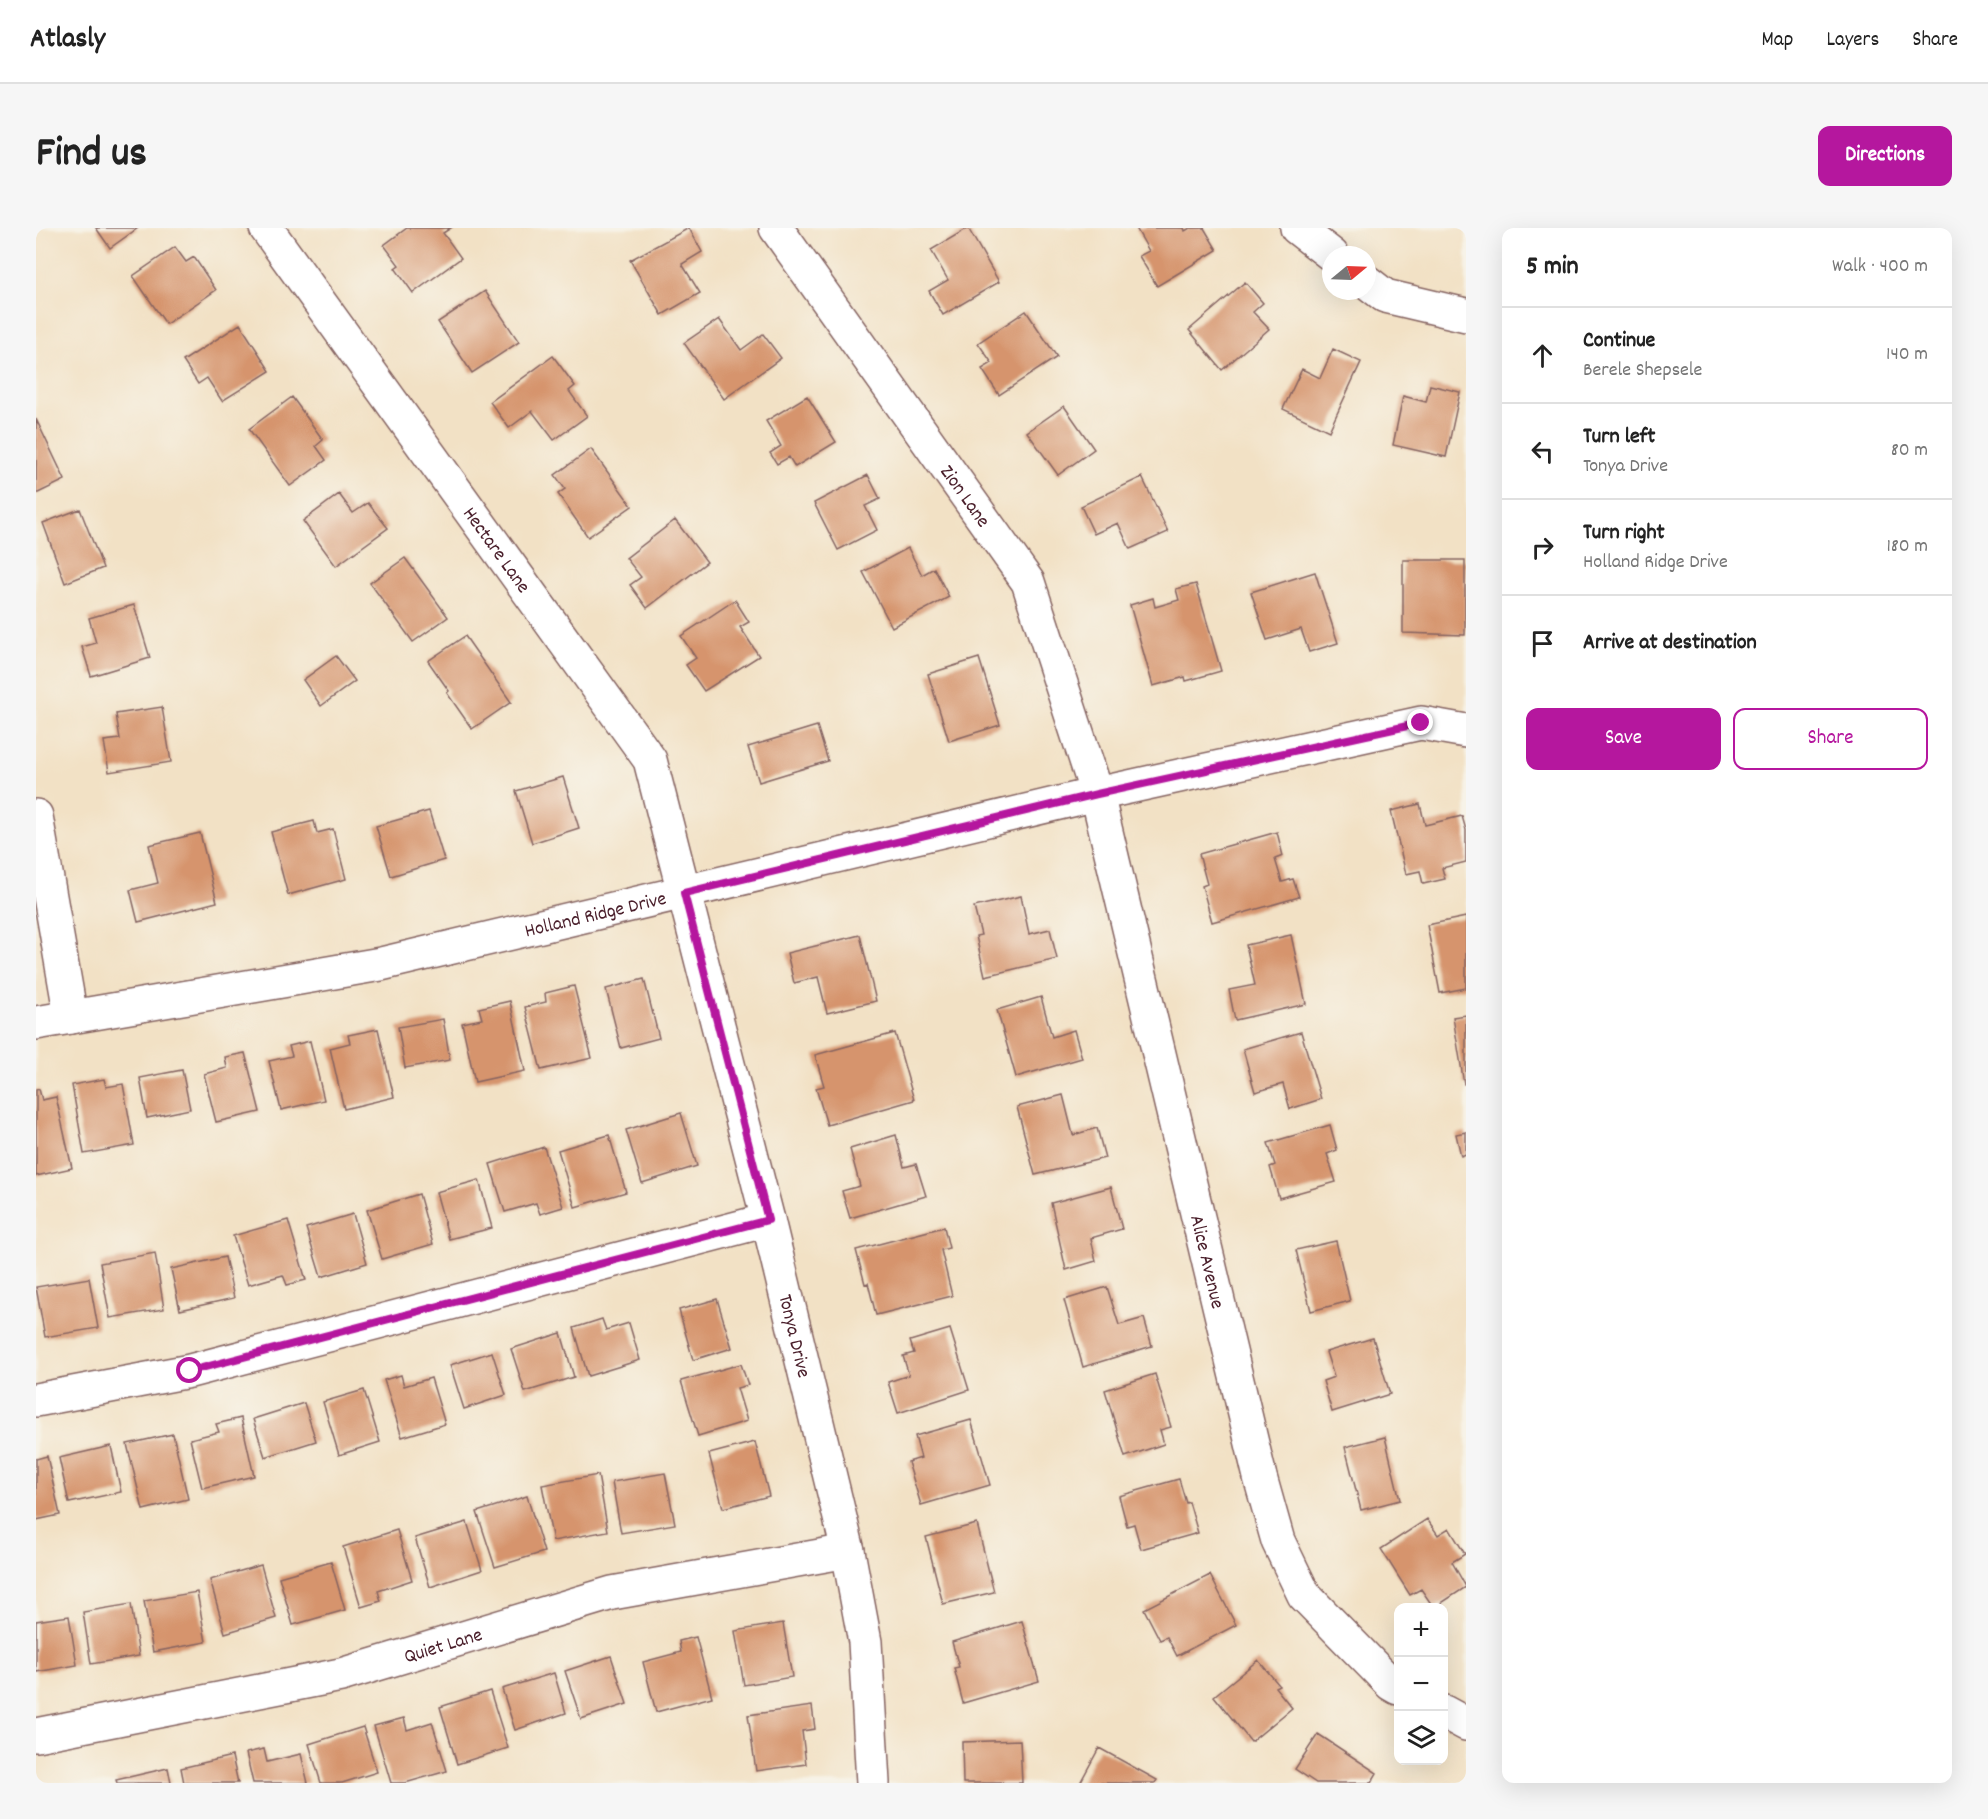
<!DOCTYPE html>
<html lang="en">
<head>
<meta charset="utf-8">
<style>
  body { margin:0; font-family:Dekko,sans-serif; background:#f6f6f6; color:#222 }
  .controls { position:absolute; right:18px; bottom:18px; display:grid; overflow:hidden; border-radius:12px; box-shadow:0 6px 24px #0002 }
  .controls button { width:54px; height:54px; display:grid; place-items:center; padding:0; border:0; border-bottom:2px solid #e0e0e0; background:#fff; color:#222; font:30px sans-serif }
  .compass { position:absolute; left:1286px; top:18px; width:54px; height:54px; border-radius:50%; background:#fff; box-shadow:0 6px 24px #0002; rotate:71deg }
  .stop { position:absolute; width:18px; height:18px; margin:-14px; border:4px solid #b5179e; border-radius:50%; background:#fff }
  .stop.end { background:#b5179e; border-color:#fff; box-shadow:0 2px 6px #0008 }
  .list { margin:0; padding:0; list-style:none }
  h2 { display:flex; justify-content:space-between; align-items:center; height:78px; margin:0; padding:0 24px; font-size:26px }
  h2 small { font-size:20px; font-weight:400; color:#767676 }
  .list li { display:grid; grid-template-columns:39px 1fr auto; gap:18px; align-items:center; box-sizing:border-box; height:96px; padding:0 24px; border-top:2px solid #e0e0e0 }
  .list b { display:block; font-size:22px; white-space:nowrap }
  .list p { margin:0; font-size:20px; white-space:nowrap; color:#767676 }
  .list em { font-size:20px; font-style:normal; color:#767676 }
  .actions { display:flex; gap:12px; padding:18px 24px }
  .actions a { flex:1; padding:14px 0; border:2px solid #b5179e; border-radius:12px; text-align:center; font-size:21px; color:#b5179e }
  .actions .main { background:#b5179e; color:#fff }
  .icon { flex:none; width:33px; height:33px; fill:none; stroke:currentColor; stroke-width:2; stroke-linecap:round; stroke-linejoin:round }
  .map { position:relative; flex:none; width:1430px; height:1555px; overflow:hidden; border-radius:12px }
  header { display:flex; align-items:center; gap:36px; box-sizing:border-box; height:84px; padding:0 30px; background:#fff; border-bottom:2px solid #e0e0e0 }
  header strong { font-size:28px }
  nav { display:flex; gap:33px; margin-inline-start:auto; font-size:21px }
  .intro { display:flex; align-items:center; justify-content:space-between; box-sizing:border-box; height:144px; padding:0 36px }
  h1 { margin:0; font-size:42px }
  .button { padding:15px 27px; border-radius:12px; background:#b5179e; color:#fff; font-size:21px; font-weight:700 }
  main { display:flex; gap:36px; padding:0 36px }
  aside { flex:1; background:#fff; border-radius:12px; box-shadow:0 6px 24px #0002 }
  .map>svg:first-child { display:block }
</style>
</head>
<body>
<header>
<strong>Atlasly</strong>
<nav><a>Map</a><a>Layers</a><a>Share</a></nav>
</header>
<div class="intro"><h1>Find us</h1><a class="button">Directions</a></div>
<main>
<div class="map">
<svg width="1430" height="1555" viewBox="0 0 1430 1555">
  <rect width="100%" height="100%" fill="#f7f3e8"/>
  <filter id="ink" filterUnits="userSpaceOnUse"><feTurbulence type="fractalNoise" baseFrequency=".0167" numOctaves="2"/><feDisplacementMap in="SourceGraphic" scale="12" xChannelSelector="R" yChannelSelector="G"/><feConvolveMatrix kernelMatrix="1 2 1 2 8 2 1 2 1" color-interpolation-filters="sRGB"/></filter>
  <filter id="wash" filterUnits="userSpaceOnUse"><feTurbulence type="fractalNoise" baseFrequency=".008" numOctaves="4" result="noise"/><feDisplacementMap in="SourceGraphic" scale="24" xChannelSelector="R" yChannelSelector="G"/><feGaussianBlur stdDeviation="1.35" result="paint"/><feColorMatrix in="noise" values="0 0 0 0 0 0 0 0 0 0 0 0 0 0 0 0 0 1.4 0 .05"/><feComposite in="paint" operator="in"/></filter>
  <g filter="url(#wash)">
    <rect width="100%" height="100%" fill="#f2e1c5"/>
    <g id="blocks">
      <path fill="#d6946d" d="M 60,0 L 102,0 L 74,20 Z
        M 371,0 L 415,0 L 407,5 L 425,30 L 377,65 L 359,40 L 363,37 L 348,17 Z
        M 653,0 L 666,24 L 646,36 L 664,65 L 626,87 L 594,32 Z
        M 932,0 L 963,54 L 907,87 L 893,63 L 912,52 L 895,22 Z
        M 1100,0 L 1148,0 L 1149,3 L 1154,0 L 1168,0 L 1181,22 L 1121,58 L 1103,28 L 1113,23 Z
        M 139,19 L 150,34 L 158,29 L 180,62 L 130,96 L 97,48 Z
        M 1209,54 L 1227,75 L 1217,84 L 1233,101 L 1186,142 L 1153,102 Z
        M 449,63 L 483,114 L 436,145 L 402,94 Z
        M 990,83 L 1021,129 L 963,167 L 946,141 L 956,135 L 942,115 Z
        M 683,91 L 705,122 L 727,106 L 745,130 L 688,171 L 648,115 Z
        M 204,96 L 234,143 L 186,173 L 171,150 L 162,156 L 147,133 Z
        M 1297,121 L 1325,134 L 1293,203 L 1247,181 L 1266,141 L 1284,150 Z
        M 517,128 L 539,158 L 533,163 L 551,188 L 518,212 L 496,183 L 473,200 L 454,174 Z
        M 1394,157 L 1424,164 L 1410,229 L 1357,217 L 1367,168 L 1390,174 Z
        M 771,168 L 800,214 L 759,239 L 753,229 L 741,236 L 734,225 L 745,218 L 730,193 Z
        M 256,169 L 287,212 L 280,218 L 290,232 L 254,258 L 213,201 Z
        M 1028,178 L 1058,221 L 1022,247 L 991,204 Z
        M 0,191 L 29,252 L 0,266 Z
        M 555,221 L 596,278 L 552,309 L 522,266 L 529,261 L 519,247 Z
        M 832,247 L 844,271 L 829,278 L 841,302 L 802,322 L 778,275 Z
        M 1106,249 L 1132,304 L 1094,321 L 1082,295 L 1058,306 L 1045,278 Z
        M 303,266 L 317,285 L 332,275 L 352,300 L 300,338 L 267,293 Z
        M 44,281 L 67,340 L 29,355 L 7,295 Z
        M 639,292 L 671,334 L 611,380 L 594,357 L 605,349 L 590,330 Z
        M 872,320 L 886,347 L 898,340 L 913,369 L 856,399 L 827,344 Z
        M 369,330 L 412,389 L 377,414 L 334,355 Z
        M 1367,332 L 1429,332 L 1429,407 L 1367,405 Z
        M 1279,344 L 1302,415 L 1273,424 L 1265,401 L 1231,412 L 1215,364 Z
        M 1160,356 L 1185,443 L 1150,453 L 1149,449 L 1117,458 L 1094,377 L 1117,370 L 1119,379 L 1143,372 L 1140,361 Z
        M 699,372 L 713,394 L 704,399 L 723,428 L 668,463 L 650,437 L 660,430 L 645,408 Z
        M 98,377 L 114,430 L 55,448 L 46,419 L 60,415 L 53,390 Z
        M 429,408 L 475,474 L 436,501 L 411,465 L 413,463 L 392,433 Z
        M 300,428 L 319,453 L 285,478 L 267,452 Z
        M 943,430 L 964,497 L 913,513 L 892,446 Z
        M 126,479 L 135,534 L 73,544 L 68,513 L 84,511 L 80,486 Z
        M 781,498 L 792,533 L 723,554 L 712,519 Z
        M 527,549 L 543,600 L 496,615 L 480,563 Z
        M 1384,576 L 1389,597 L 1426,588 L 1430,602 L 1430,634 L 1406,640 L 1409,651 L 1387,656 L 1384,643 L 1370,646 L 1355,583 Z
        M 393,583 L 408,632 L 355,648 L 340,598 Z
        M 278,593 L 281,605 L 297,601 L 310,651 L 252,667 L 235,604 Z
        M 1241,604 L 1247,628 L 1239,631 L 1246,654 L 1257,651 L 1263,669 L 1176,694 L 1166,658 L 1171,656 L 1163,626 Z
        M 164,605 L 181,674 L 102,694 L 94,662 L 122,655 L 113,617 Z
        M 985,668 L 993,706 L 1014,701 L 1021,731 L 949,748 L 940,708 L 945,707 L 938,679 Z
        M 1430,689 L 1430,760 L 1404,765 L 1391,697 Z
        M 824,707 L 840,773 L 791,785 L 782,749 L 758,755 L 751,725 Z
        M 1255,707 L 1270,776 L 1199,792 L 1193,762 L 1219,757 L 1210,717 Z
        M 608,751 L 623,810 L 585,820 L 570,761 Z
        M 538,758 L 556,830 L 505,842 L 489,779 L 510,774 L 509,765 Z
        M 1005,769 L 1016,809 L 1038,802 L 1046,830 L 980,849 L 961,782 Z
        M 474,773 L 489,843 L 439,854 L 426,795 L 446,791 L 443,780 Z
        M 1430,787 L 1430,856 L 1428,856 L 1417,789 Z
        M 407,791 L 414,832 L 369,840 L 362,799 Z
        M 342,801 L 358,869 L 308,881 L 294,820 L 314,815 L 312,807 Z
        M 1265,804 L 1285,871 L 1254,881 L 1247,856 L 1219,864 L 1207,821 Z
        M 859,805 L 878,872 L 791,897 L 780,860 L 788,858 L 779,827 Z
        M 274,813 L 288,872 L 245,882 L 233,833 L 256,828 L 253,818 Z
        M 209,825 L 224,884 L 180,894 L 168,846 L 191,840 L 189,829 Z
        M 146,842 L 154,881 L 111,890 L 104,850 Z
        M 68,851 L 70,859 L 87,856 L 98,917 L 48,926 L 36,857 Z
        M 3,861 L 6,872 L 20,869 L 36,940 L 0,948 L 0,862 Z
        M 1027,867 L 1037,907 L 1061,900 L 1069,930 L 999,947 L 981,879 Z
        M 645,885 L 661,938 L 606,955 L 590,902 Z
        M 1294,897 L 1301,922 L 1291,926 L 1300,954 L 1243,970 L 1234,939 L 1239,937 L 1232,915 Z
        M 1430,904 L 1430,926 L 1425,928 L 1420,906 Z
        M 573,907 L 590,964 L 539,979 L 522,922 Z
        M 860,907 L 868,939 L 880,936 L 890,968 L 814,990 L 806,963 L 824,958 L 814,921 Z
        M 508,919 L 527,979 L 504,986 L 500,975 L 469,984 L 454,936 Z
        M 443,952 L 456,1000 L 413,1011 L 400,964 Z
        M 1075,959 L 1086,1001 L 1055,1010 L 1060,1033 L 1030,1042 L 1015,975 Z
        M 383,966 L 397,1016 L 346,1031 L 331,982 Z
        M 317,986 L 331,1035 L 285,1049 L 270,1000 Z
        M 252,992 L 270,1052 L 251,1057 L 247,1047 L 212,1057 L 197,1008 Z
        M 908,999 L 913,1020 L 905,1022 L 916,1068 L 840,1087 L 832,1055 L 829,1056 L 820,1022 Z
        M 1300,1013 L 1314,1073 L 1275,1083 L 1260,1022 Z
        M 119,1025 L 128,1081 L 74,1090 L 64,1035 Z
        M 189,1029 L 198,1070 L 144,1082 L 135,1041 Z
        M 53,1050 L 62,1100 L 9,1109 L 0,1059 Z
        M 1071,1059 L 1083,1097 L 1108,1090 L 1116,1118 L 1047,1139 L 1028,1072 Z
        M 681,1071 L 696,1120 L 657,1132 L 643,1082 Z
        M 566,1091 L 570,1102 L 593,1095 L 604,1132 L 552,1148 L 538,1100 Z
        M 914,1101 L 933,1162 L 862,1185 L 852,1154 L 873,1147 L 867,1128 L 878,1125 L 874,1113 Z
        M 525,1105 L 538,1149 L 489,1164 L 475,1121 Z
        M 1337,1110 L 1354,1166 L 1296,1184 L 1287,1153 L 1298,1149 L 1290,1124 Z
        M 456,1124 L 470,1167 L 428,1181 L 414,1137 Z
        M 705,1136 L 712,1157 L 701,1160 L 711,1193 L 662,1208 L 645,1153 Z
        M 1119,1146 L 1135,1199 L 1124,1202 L 1128,1216 L 1089,1229 L 1069,1162 Z
        M 365,1147 L 368,1158 L 395,1150 L 409,1196 L 366,1209 L 348,1152 Z
        M 328,1162 L 344,1214 L 303,1227 L 287,1174 Z
        M 268,1175 L 280,1213 L 229,1229 L 217,1191 Z
        M 205,1190 L 218,1248 L 166,1260 L 154,1211 L 183,1204 L 180,1196 Z
        M 935,1192 L 954,1257 L 885,1277 L 872,1234 L 885,1230 L 879,1208 Z
        M 137,1206 L 152,1271 L 107,1282 L 91,1216 Z
        M 1349,1209 L 1364,1272 L 1325,1282 L 1309,1219 Z
        M 719,1214 L 733,1268 L 687,1280 L 673,1226 Z
        M 75,1218 L 85,1264 L 33,1275 L 23,1230 Z
        M 11,1228 L 24,1287 L 0,1292 L 0,1231 Z
        M 629,1245 L 639,1296 L 585,1305 L 576,1254 Z
        M 562,1247 L 572,1303 L 517,1313 L 506,1257 Z
        M 1143,1251 L 1150,1275 L 1153,1274 L 1162,1305 L 1105,1321 L 1098,1296 L 1091,1298 L 1083,1268 Z
        M 491,1268 L 508,1324 L 459,1339 L 441,1284 Z
        M 1391,1291 L 1402,1307 L 1413,1300 L 1429,1326 L 1416,1334 L 1430,1359 L 1398,1380 L 1385,1361 L 1374,1367 L 1345,1321 Z
        M 431,1294 L 446,1342 L 394,1359 L 379,1310 Z
        M 941,1296 L 958,1364 L 907,1376 L 890,1309 Z
        M 361,1302 L 376,1352 L 342,1363 L 345,1373 L 325,1379 L 307,1319 Z
        M 295,1334 L 309,1382 L 257,1397 L 243,1349 Z
        M 225,1337 L 240,1390 L 189,1405 L 174,1352 Z
        M 1174,1347 L 1200,1397 L 1141,1428 L 1131,1409 L 1124,1412 L 1108,1381 Z
        M 161,1364 L 170,1414 L 117,1424 L 108,1373 Z
        M 95,1376 L 103,1428 L 55,1436 L 47,1384 Z
        M 33,1388 L 41,1437 L 0,1444 L 0,1393 Z
        M 986,1393 L 1003,1453 L 927,1475 L 918,1440 L 923,1439 L 916,1414 Z
        M 747,1395 L 756,1449 L 708,1457 L 699,1403 Z
        M 660,1409 L 676,1469 L 620,1484 L 607,1434 L 645,1424 L 643,1413 Z
        M 575,1428 L 591,1476 L 545,1491 L 529,1443 Z
        M 1222,1432 L 1243,1457 L 1239,1459 L 1256,1480 L 1215,1514 L 1178,1468 Z
        M 518,1445 L 530,1485 L 479,1502 L 466,1461 Z
        M 454,1463 L 472,1520 L 421,1536 L 404,1479 Z
        M 776,1478 L 779,1501 L 766,1503 L 770,1536 L 720,1543 L 712,1487 Z
        M 368,1490 L 371,1502 L 396,1494 L 411,1543 L 369,1555 L 355,1555 L 338,1498 Z
        M 327,1499 L 341,1544 L 306,1555 L 285,1555 L 273,1516 Z
        M 1282,1506 L 1341,1545 L 1335,1555 L 1280,1555 L 1259,1541 Z
        M 984,1512 L 986,1555 L 927,1555 L 926,1514 Z
        M 1063,1520 L 1121,1552 L 1119,1555 L 1044,1555 Z
        M 228,1521 L 231,1534 L 265,1526 L 272,1555 L 217,1555 L 210,1525 Z
        M 196,1528 L 202,1555 L 148,1555 L 145,1540 Z
        M 132,1540 L 135,1555 L 81,1555 L 80,1552 Z"/>
    </g>
  </g>
  <g filter="url(#ink)">
    <use href="#blocks" fill-opacity="0" stroke="#856361" stroke-width="1.5"/>
    <g fill="none" stroke-linecap="round" stroke-linejoin="round">
      <defs>
        <g id="minor">
          <path id="s1" d="M 230,0 L 614,532 L 732,992 L 812,1323 L 829,1414 L 837,1555"/>
          <path id="s2" d="M 740,0 L 992,354 L 1061,566 L 1224,1249 L 1242,1313 L 1268,1367 L 1355,1456 L 1362,1460"/>
          <path d="M 1261,0 L 1296,27"/>
          <path d="M 1331,54 L 1349,68 L 1430,87"/>
          <path d="M 0,588 L 35,789"/>
          <path id="s3" d="M 0,795 L 345,736 L 1061,566 L 1385,495 L 1430,503"/>
          <path d="M 0,1172 L 154,1143 L 732,992"/>
          <path d="M 1408,1484 L 1430,1496"/>
          <path id="s4" d="M 0,1507 L 305,1447 L 576,1365 L 812,1323"/>
        </g>
      </defs>
      <use href="#minor" stroke="#856361" stroke-width="36"/>
      <use href="#minor" stroke="#fff" stroke-width="33"/>
    </g>
  </g>
  <g fill="none" stroke-linecap="round" stroke-linejoin="round" filter="url(#ink)">
    <path stroke="#b5179e" stroke-width="8" d="M 154,1143 L 732,992 L 648,665 L 1061,566 L 1385,495"/>
  </g>
  <g text-anchor="middle" stroke-width="4.5" stroke-linejoin="round" paint-order="stroke">
    <g font-size="20" fill="#4a1f2b" stroke="#f7f3e8">
      <text dy="7" stroke="none"><textPath href="#s2" startOffset="328">Zion Lane</textPath></text>
      <text dy="7" stroke="none"><textPath href="#s1" startOffset="396">Hectare Lane</textPath></text>
      <text dy="7" stroke="none"><textPath href="#s3" startOffset="570">Holland Ridge Drive</textPath></text>
      <text dy="7" stroke="none"><textPath href="#s2" startOffset="1138">Alice Avenue</textPath></text>
      <text dy="7" stroke="none"><textPath href="#s1" startOffset="1250">Tonya Drive</textPath></text>
      <text dy="7" stroke="none"><textPath href="#s4" startOffset="417">Quiet Lane</textPath></text>
    </g>
  </g>
</svg>
<div class="controls">
<button>+</button>
<button>−</button>
<button><svg class="icon" aria-label="layers" viewBox="0 0 24 24"><path d="M12 4l9 5-9 5-9-5zM3 14l9 5 9-5"/></svg></button>
</div>
<svg class="compass" viewBox="-18 -18 36 36"><path d="M0-13l5 13h-10z" fill="#e53935"/><path d="M0 13l5-13h-10z" fill="#767676"/></svg>
<div class="stop" style="left:154px;top:1143px"></div>
<div class="stop end" style="left:1385px;top:495px"></div>
</div>
<aside>
<h2>5 min<small>Walk · 400 m</small></h2>
<ul class="list">
<li><svg class="icon" aria-label="ahead" viewBox="0 0 24 24"><path d="M12 20V5M6 11l6-6 6 6"/></svg><div><b>Continue</b><p>Berele Shepsele</p></div><em>140 m</em></li>
<li><svg class="icon" aria-label="left" viewBox="0 0 24 24"><path d="M17 20v-9H6M10 6l-5 5 5 5"/></svg><div><b>Turn left</b><p>Tonya Drive</p></div><em>80 m</em></li>
<li><svg class="icon" aria-label="right" viewBox="0 0 24 24"><path d="M7 20v-9h11M14 6l5 5-5 5"/></svg><div><b>Turn right</b><p>Holland Ridge Drive</p></div><em>180 m</em></li>
<li><svg class="icon" aria-label="arrive" viewBox="0 0 24 24"><path d="M6 21V4h12l-3 4 3 4H6"/></svg><div><b>Arrive at destination</b></div></li>
</ul>
<div class="actions"><a class="main">Save</a><a>Share</a></div>
</aside>
</main>
</body>
</html>
